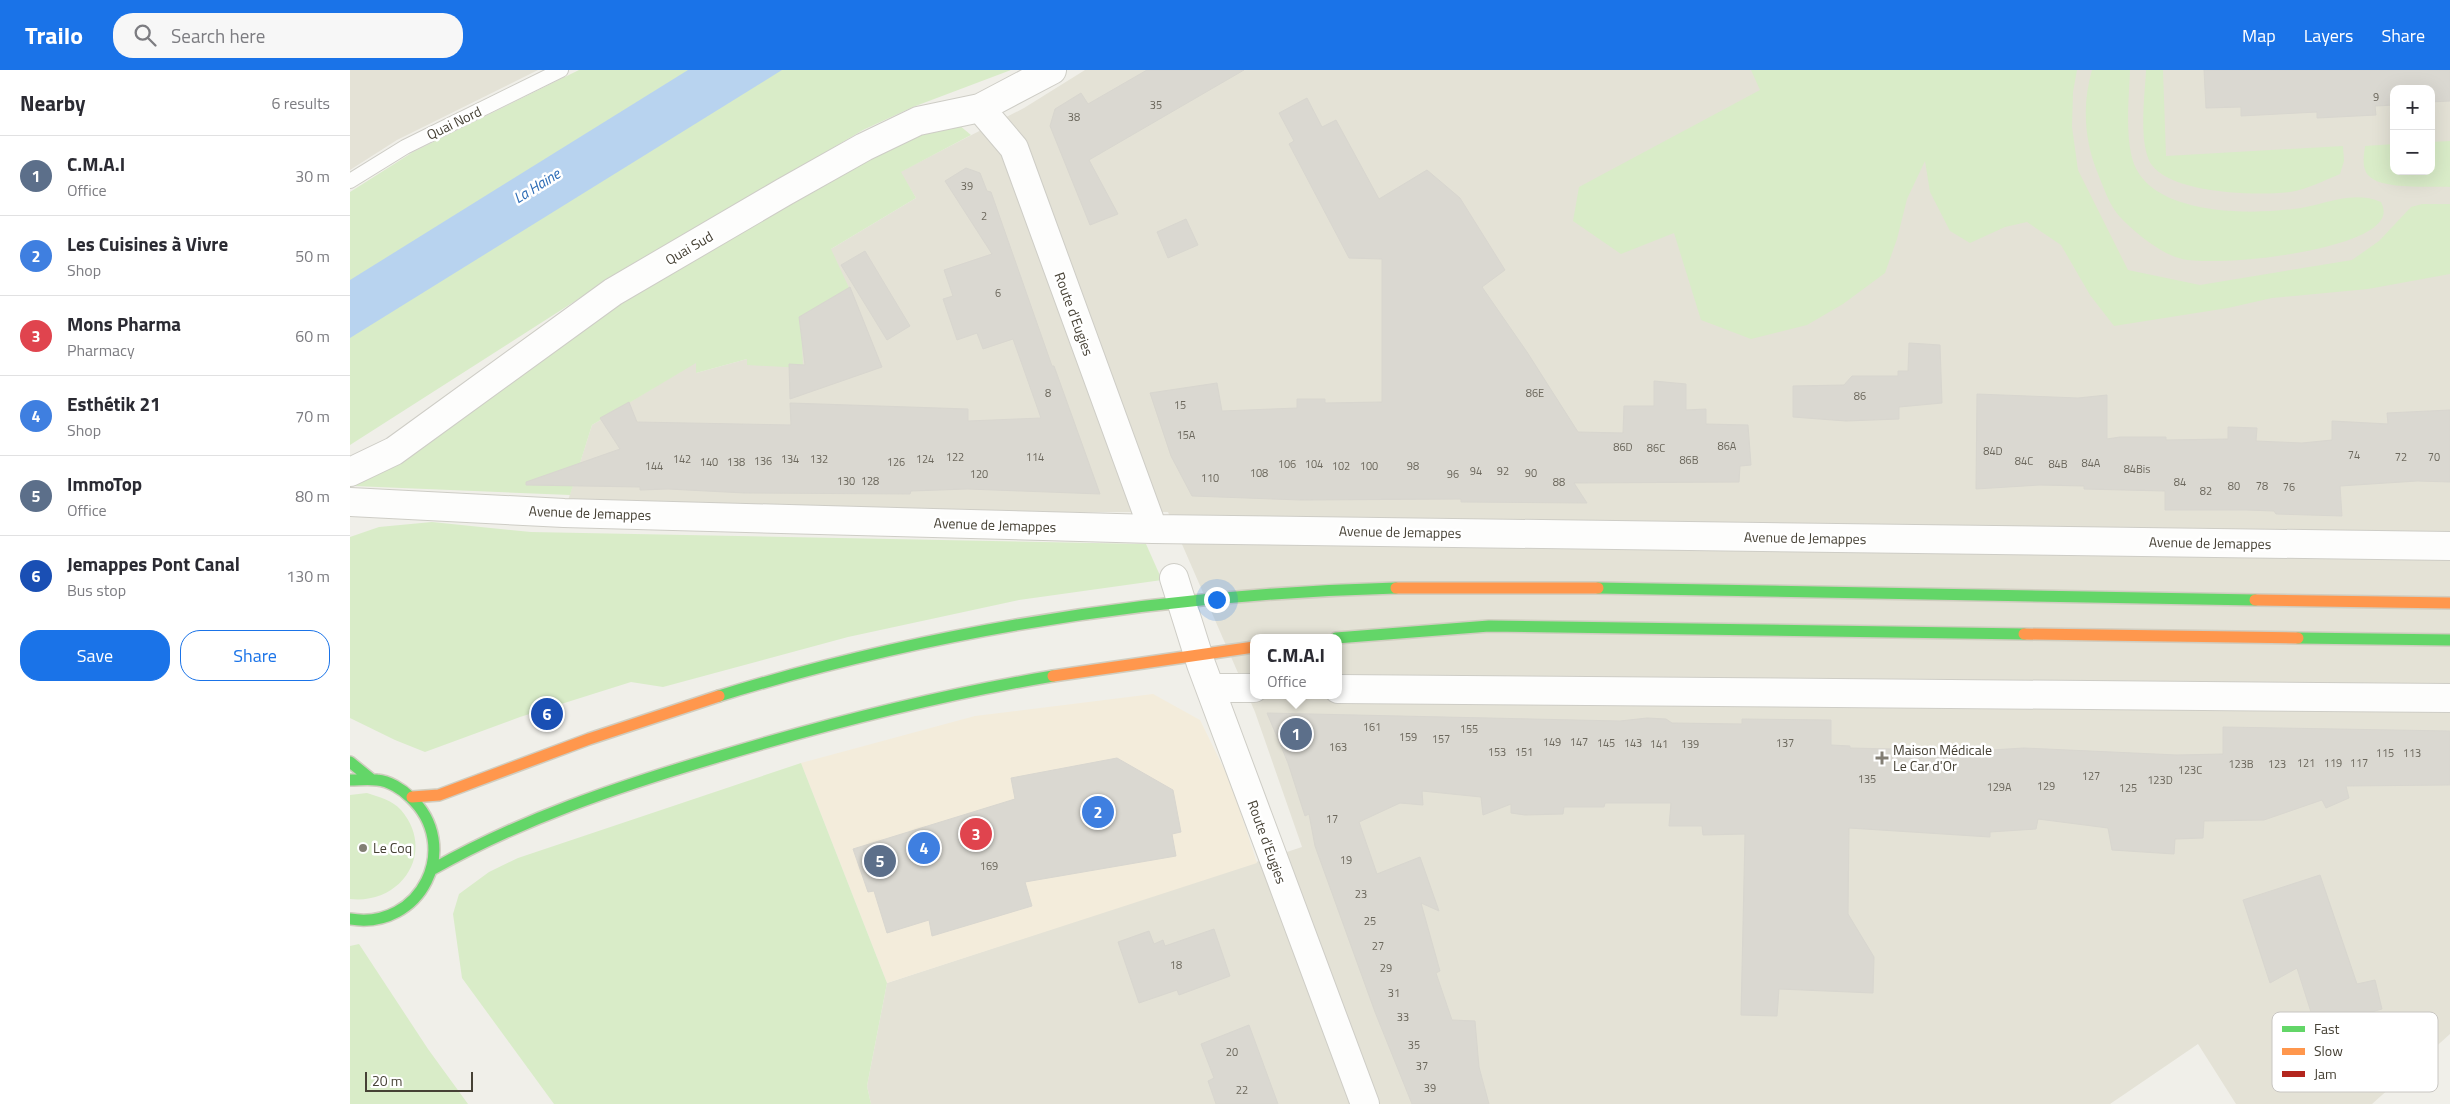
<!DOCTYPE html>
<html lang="en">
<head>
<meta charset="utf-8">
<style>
  body { margin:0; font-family:"Titillium Web",sans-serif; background:#f7f7f7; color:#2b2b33 }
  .controls { position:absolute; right:15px; top:15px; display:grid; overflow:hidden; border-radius:10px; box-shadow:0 5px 20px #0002 }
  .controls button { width:45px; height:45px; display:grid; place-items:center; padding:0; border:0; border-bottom:1px solid #e1e1e2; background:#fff; color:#2b2b33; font:25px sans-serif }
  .scale { position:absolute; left:15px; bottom:12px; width:108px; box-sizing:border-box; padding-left:5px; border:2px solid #464135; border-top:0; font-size:14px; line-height:18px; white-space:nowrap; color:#464135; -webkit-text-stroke:4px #fff; paint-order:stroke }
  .you { position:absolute; left:866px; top:529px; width:18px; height:18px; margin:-12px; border:4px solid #fff; border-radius:50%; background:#1a73e8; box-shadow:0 0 0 8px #1a73e833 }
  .badge { display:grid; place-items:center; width:32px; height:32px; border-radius:50%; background:#1a73e8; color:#fff; font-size:16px; font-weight:700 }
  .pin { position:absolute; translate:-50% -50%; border:2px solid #fff; box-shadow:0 1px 5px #0006 }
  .popup { position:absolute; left:900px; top:564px; width:92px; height:65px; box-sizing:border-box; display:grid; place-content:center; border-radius:10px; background:#fff; filter:drop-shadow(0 1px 4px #0005); font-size:16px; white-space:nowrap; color:#7c7c81 }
  .popup b { font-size:19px; color:#2b2b33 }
  .popup::after { content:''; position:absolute; left:50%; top:100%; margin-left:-10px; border:10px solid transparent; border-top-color:#fff }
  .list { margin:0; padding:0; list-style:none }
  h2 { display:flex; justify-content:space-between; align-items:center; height:65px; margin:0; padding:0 20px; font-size:21px }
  h2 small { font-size:16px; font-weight:400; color:#7c7c81 }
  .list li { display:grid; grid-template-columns:32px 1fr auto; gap:15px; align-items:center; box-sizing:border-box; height:80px; padding:0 20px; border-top:1px solid #e1e1e2 }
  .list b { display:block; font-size:19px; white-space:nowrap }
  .list p { margin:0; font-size:16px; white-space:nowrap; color:#7c7c81 }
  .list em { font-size:16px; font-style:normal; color:#7c7c81 }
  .actions { display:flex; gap:10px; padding:15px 20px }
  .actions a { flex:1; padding:11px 0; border:1px solid #1a73e8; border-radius:20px; text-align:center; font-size:18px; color:#1a73e8 }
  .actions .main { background:#1a73e8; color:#fff }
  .icon { flex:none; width:28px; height:28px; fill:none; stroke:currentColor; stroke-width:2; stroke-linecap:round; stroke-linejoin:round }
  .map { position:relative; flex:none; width:2100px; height:1034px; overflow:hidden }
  header { display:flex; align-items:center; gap:30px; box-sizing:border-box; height:70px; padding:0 25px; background:#1a73e8; color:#fff }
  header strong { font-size:24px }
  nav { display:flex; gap:28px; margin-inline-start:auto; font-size:18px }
  .search { width:350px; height:45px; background:#f7f7f7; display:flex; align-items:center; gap:12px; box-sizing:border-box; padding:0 18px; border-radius:20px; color:#7c7c81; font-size:19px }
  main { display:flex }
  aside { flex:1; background:#fff }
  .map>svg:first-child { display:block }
</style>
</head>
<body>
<header>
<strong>Trailo</strong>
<div class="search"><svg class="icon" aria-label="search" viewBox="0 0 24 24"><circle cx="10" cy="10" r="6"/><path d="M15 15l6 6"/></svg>Search here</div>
<nav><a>Map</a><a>Layers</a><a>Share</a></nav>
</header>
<main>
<aside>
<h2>Nearby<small>6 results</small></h2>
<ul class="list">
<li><span class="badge" style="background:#5c6f8a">1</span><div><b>C.M.A.I</b><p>Office</p></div><em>30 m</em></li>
<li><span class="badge" style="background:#3f7fe0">2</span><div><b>Les Cuisines à Vivre</b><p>Shop</p></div><em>50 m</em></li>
<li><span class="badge" style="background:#e0444e">3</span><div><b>Mons Pharma</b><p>Pharmacy</p></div><em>60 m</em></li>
<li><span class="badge" style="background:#3f7fe0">4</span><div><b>Esthétik 21</b><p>Shop</p></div><em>70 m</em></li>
<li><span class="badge" style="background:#5c6f8a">5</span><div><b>ImmoTop</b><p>Office</p></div><em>80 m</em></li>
<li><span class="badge" style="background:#1a4fb4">6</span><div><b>Jemappes Pont Canal</b><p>Bus stop</p></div><em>130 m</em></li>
</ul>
<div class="actions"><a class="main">Save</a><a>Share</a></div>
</aside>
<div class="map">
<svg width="2100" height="1034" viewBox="0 0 2100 1034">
  <rect width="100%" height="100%" fill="#f0efe9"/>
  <path fill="#e4e2d6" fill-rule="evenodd" d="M 0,0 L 188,0 L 47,70 L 0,100 Z
    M 735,0 L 2100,0 L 2100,964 L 2022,1034 L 1886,1034 L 1848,974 L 1760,1034 L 521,1034 L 517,1016 L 537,913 L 952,777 L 905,642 L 818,442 L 214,443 L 242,355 L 346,292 L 346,303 L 397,289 L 397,294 L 451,248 L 481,179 L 566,128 L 550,102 L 674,38 ZM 2044,19 L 2081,19 L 2081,101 L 2044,101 ZM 904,568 L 988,568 L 988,625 L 904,625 Z"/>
  <path fill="#f3ecdb" d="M 803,624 L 850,650 L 881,713 L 907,793 L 537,913 L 451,693 L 625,646 Z"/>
  <path fill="#d9ecc8" d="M 229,0 L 661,0 L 563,37 L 513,60 L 244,219 L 0,375 L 0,122 L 63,82 Z
    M 1401,0 L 1727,0 L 1723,22 L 1722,57 L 1728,100 L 1778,200 L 1850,215 L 2002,190 L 2029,171 L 2061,137 L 2072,134 L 2100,134 L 2100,204 L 2018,219 L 1922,228 L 1878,238 L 1764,256 L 1740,225 L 1711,175 L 1677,152 L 1655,157 L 1620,173 L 1600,161 L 1580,122 L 1575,91 L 1557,129 L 1547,169 L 1535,203 L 1493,234 L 1457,255 L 1401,269 L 1351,250 L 1324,163 L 1271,184 L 1223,151 L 1229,117 L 1410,20 Z
    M 1742,0 L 1780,0 C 1779,26 1775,66 1783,91 C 1800,145 1898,145 1943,139 C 1973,136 2001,119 2031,132 C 2034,138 2035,144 2031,150 C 2011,182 1868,197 1832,189 C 1811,184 1785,163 1770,147 C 1759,135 1754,118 1748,104 C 1734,70 1732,34 1742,0 Z
    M 1796,0 L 1813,0 L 1816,86 L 1993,76 L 1994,91 L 1990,104 C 1973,111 1958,119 1940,122 C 1908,126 1821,124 1801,94 C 1788,72 1795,25 1796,0 Z
    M 609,55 L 621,65 L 551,102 L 566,128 L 481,179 L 501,222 L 451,248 L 453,298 L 397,295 L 397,289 L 346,303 L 346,293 L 242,355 L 220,425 L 4,416 L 42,393 L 215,267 L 518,83 L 571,58 Z
    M 2100,71 L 2100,117 C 2081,116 2032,120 2019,106 C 2011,98 2014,85 2015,76 L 2044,74 L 2044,101 L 2081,101 L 2081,72 Z
    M 82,452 L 181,462 L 796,474 L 812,510 L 669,530 L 498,567 L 313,617 L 281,612 L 170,647 L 75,682 L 45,670 L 0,648 L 0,467 L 29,457 Z
    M 451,693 L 537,913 L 517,1016 L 521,1034 L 204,1034 L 112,908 L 103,844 L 109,824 L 139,802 L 168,788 Z
    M 17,723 C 29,727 42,730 51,740 C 87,782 51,835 0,829 L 0,725 Z
    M 9,874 L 78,979 L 118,1034 L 0,1034 L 0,876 Z"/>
  <path fill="#b8d3ef" d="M 338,0 L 432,0 L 0,268 L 0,210 Z"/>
  <path fill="#dad8d1" stroke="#d8d6cf" d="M 797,0 L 894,0 L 739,90 L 768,144 L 740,155 L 700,56 L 705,39 L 731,23 L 738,34 Z
    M 1854,0 L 2100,0 L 2100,31 L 2081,32 L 2081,19 L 2044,19 L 2044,35 L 2025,36 L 2026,45 L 1967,48 L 1967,42 L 1891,46 L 1891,37 L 1856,38 Z
    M 957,28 L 972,57 L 986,50 L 1029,129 L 1077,100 L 1110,128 L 1155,200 L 1132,217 L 1177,282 L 1228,362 L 1273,363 L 1274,336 L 1304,336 L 1304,311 L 1336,314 L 1336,340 L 1356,339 L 1356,354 L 1398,355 L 1401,395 L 1390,396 L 1389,412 L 1224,413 L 1237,433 L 1111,432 L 1111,429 L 950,430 L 842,426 L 821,386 L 800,323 L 867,313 L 872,341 L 947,338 L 947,329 L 975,329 L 975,333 L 1032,332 L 1032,189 L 999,188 L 939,74 L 944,71 L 929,43 Z
    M 616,98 L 630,103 L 637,121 L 641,122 L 702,296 L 704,296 L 750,424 L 617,419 L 561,421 L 560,424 L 395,423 L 318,419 L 290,420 L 290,417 L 176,415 L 176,412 L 270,379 L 250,348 L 279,332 L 287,352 L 441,355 L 440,333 L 618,339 L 618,351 L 691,348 L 663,269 L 633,279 L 627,263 L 607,270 L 593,229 L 603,226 L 594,200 L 642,184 L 595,111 Z
    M 836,149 L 848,175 L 818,188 L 807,162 Z
    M 515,181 L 560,256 L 537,270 L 491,195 Z
    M 500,217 L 532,297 L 440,329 L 439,294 L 455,295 L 449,247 Z
    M 1559,273 L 1590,275 L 1592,333 L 1549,337 L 1549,349 L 1496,351 L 1443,347 L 1443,316 L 1494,315 L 1502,306 L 1548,306 L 1548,301 L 1558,301 Z
    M 1627,324 L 1728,328 L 1757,325 L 1757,369 L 1770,367 L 1816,367 L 1816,370 L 1878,369 L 1878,357 L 1907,358 L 1906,371 L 1952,373 L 1982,370 L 1982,351 L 2038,354 L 2037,343 L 2100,340 L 2100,412 L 2067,411 L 1990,416 L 1992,446 L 1926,444 L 1924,441 L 1897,440 L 1815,440 L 1815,421 L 1734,419 L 1734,416 L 1690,415 L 1626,419 Z
    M 917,643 L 1270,651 L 1297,648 L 1316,649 L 1322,653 L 1392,654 L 1392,649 L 1481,650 L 1481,675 L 1500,676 L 1500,678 L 1625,681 L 1674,678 L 1827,685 L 1873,684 L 1873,657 L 2100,661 L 2100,715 L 1996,716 L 1999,728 L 1976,738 L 1972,730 L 1914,750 L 1854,751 L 1853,768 L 1825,769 L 1824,784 L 1762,780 L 1758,758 L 1688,749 L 1686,759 L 1640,762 L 1640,767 L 1499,758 L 1498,844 L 1524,887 L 1523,923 L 1429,919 L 1427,946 L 1391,945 L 1395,764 L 1353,765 L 1352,756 L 1319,756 L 1321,733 L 1255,733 L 1254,737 L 1214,737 L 1213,744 L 1175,745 L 1161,743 L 1161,734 L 1133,745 L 1131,727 L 1072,721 L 1073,735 L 1050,733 L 1009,752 L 1027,804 L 1070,787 L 1089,841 L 1071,833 L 1090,901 L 1086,903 L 1102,950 L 1125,951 L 1129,997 L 1139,1034 L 1062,1034 L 1025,942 L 965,776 L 959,744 L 955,746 L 938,693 Z
    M 767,688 L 823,720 L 831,762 L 822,764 L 826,786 L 675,812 L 682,836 L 582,866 L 579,850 L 537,863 L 524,821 L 518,822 L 503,779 L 665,729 L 661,708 Z
    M 1970,805 L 2007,914 L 2025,910 L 2032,939 L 1966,958 L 1947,898 L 1920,913 L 1893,830 Z
    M 864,859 L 880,906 L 829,925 L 827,920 L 789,933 L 768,872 L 799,861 L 804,874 L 813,870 L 815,876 Z
    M 899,955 L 928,1034 L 866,1034 L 858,1011 L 864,1008 L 851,974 Z"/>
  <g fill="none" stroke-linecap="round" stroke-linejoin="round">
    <defs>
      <path id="lane" d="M 0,111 L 55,77 L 211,0"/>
      <path id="street" d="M 630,38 L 664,78 L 803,459
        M 0,402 L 44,381 L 263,222 L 434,122 L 514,77 L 568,51 L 630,38 L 702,0
        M 0,432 L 214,443 L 803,459 L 2100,476
        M 824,508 L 851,594 L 1015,1034
        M 860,618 L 904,618
        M 988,619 L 2100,628"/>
      <path id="fast" d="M 1248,518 L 1905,530
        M 986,568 L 1139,556 L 1674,564
        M 1948,568 L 2100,570
        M 369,626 C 589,558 816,524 1046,518
        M 0,692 L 21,709
        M 0,710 C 9,710 18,709 27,710 C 39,711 52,719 60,727 C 113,776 71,861 0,849
        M 83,799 C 172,749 267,717 364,688 C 476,654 589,625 703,606"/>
      <path id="slow" d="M 1046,518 L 1248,518
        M 1905,530 L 2100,533
        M 1674,564 L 1948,568
        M 703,606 L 904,577
        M 62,727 L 89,725 L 239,669 L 369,626"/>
    </defs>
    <use href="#lane" stroke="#cecdc6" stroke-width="16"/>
    <use href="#street" stroke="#cecdc6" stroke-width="30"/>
    <use href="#fast" stroke="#d0cdc0" stroke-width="14"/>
    <use href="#slow" stroke="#d0cdc0" stroke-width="14"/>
    <use href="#lane" stroke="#fdfdfc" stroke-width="14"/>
    <use href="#street" stroke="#fdfdfc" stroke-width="28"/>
    <use href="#fast" stroke="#63d668" stroke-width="11"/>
    <use href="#slow" stroke="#ff974d" stroke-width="11"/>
  </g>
  <g fill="#827e74" stroke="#fff" stroke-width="2">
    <path d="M1529.5 680.5h5v5h5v5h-5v5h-5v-5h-5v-5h5z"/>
    <circle cx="13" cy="778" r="5"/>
  </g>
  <g text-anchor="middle" stroke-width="5" stroke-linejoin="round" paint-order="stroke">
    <g font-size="11" fill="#6c685d">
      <text x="2026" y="31">9</text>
      <text x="806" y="39">35</text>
      <text x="724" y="51">38</text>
      <text x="617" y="120">39</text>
      <text x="634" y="150">2</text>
      <text x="648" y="227">6</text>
      <text x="698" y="327">8</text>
      <text x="1185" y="327">86E</text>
      <text x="1510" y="330">86</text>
      <text x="830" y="339">15</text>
      <text x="836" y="369">15A</text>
      <text x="1377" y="380">86A</text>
      <text x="1273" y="381">86D</text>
      <text x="1306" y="382">86C</text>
      <text x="1643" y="385">84D</text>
      <text x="2004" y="389">74</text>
      <text x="605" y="391">122</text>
      <text x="685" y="391">114</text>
      <text x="2051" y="391">72</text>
      <text x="2084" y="391">70</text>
      <text x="332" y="393">142</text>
      <text x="440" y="393">134</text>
      <text x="469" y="393">132</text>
      <text x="575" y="393">124</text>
      <text x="1339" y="394">86B</text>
      <text x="413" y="395">136</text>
      <text x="1674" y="395">84C</text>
      <text x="359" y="396">140</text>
      <text x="386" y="396">138</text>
      <text x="546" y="396">126</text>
      <text x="1741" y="397">84A</text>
      <text x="937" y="398">106</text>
      <text x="964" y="398">104</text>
      <text x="1708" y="398">84B</text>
      <text x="304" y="400">144</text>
      <text x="991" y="400">102</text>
      <text x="1019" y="400">100</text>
      <text x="1063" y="400">98</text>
      <text x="1787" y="403">84Bis</text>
      <text x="1126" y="405">94</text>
      <text x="1153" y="405">92</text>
      <text x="909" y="407">108</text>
      <text x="1181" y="407">90</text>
      <text x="629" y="408">120</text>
      <text x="1103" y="408">96</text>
      <text x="860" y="412">110</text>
      <text x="496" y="415">130</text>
      <text x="520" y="415">128</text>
      <text x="1209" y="416">88</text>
      <text x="1830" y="416">84</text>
      <text x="1884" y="420">80</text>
      <text x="1912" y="420">78</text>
      <text x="1939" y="421">76</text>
      <text x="1856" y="425">82</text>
      <text x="1022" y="661">161</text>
      <text x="1119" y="663">155</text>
      <text x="1058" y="671">159</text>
      <text x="1091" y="673">157</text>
      <text x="1202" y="676">149</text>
      <text x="1229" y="676">147</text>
      <text x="1256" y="677">145</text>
      <text x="1283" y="677">143</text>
      <text x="1435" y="677">137</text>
      <text x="1309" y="678">141</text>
      <text x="1340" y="678">139</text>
      <text x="988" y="681">163</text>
      <text x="1147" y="686">153</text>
      <text x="1174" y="686">151</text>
      <text x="2035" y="687">115</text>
      <text x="2062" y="687">113</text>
      <text x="1956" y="697">121</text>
      <text x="1983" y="697">119</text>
      <text x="2009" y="697">117</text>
      <text x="1891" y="698">123B</text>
      <text x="1927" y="698">123</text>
      <text x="1840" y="704">123C</text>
      <text x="1741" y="710">127</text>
      <text x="1517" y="713">135</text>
      <text x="1810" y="714">123D</text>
      <text x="1696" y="720">129</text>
      <text x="1649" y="721">129A</text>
      <text x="1778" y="722">125</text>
      <text x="982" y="753">17</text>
      <text x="996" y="794">19</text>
      <text x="639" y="800">169</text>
      <text x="1011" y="828">23</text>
      <text x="1020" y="855">25</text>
      <text x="1028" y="880">27</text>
      <text x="826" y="899">18</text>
      <text x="1036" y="902">29</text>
      <text x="1044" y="927">31</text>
      <text x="1053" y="951">33</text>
      <text x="1064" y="979">35</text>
      <text x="882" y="986">20</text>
      <text x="1072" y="1000">37</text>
      <text x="1080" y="1022">39</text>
      <text x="892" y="1024">22</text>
    </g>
    <g font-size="14" fill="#464135" stroke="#fff">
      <text transform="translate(104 53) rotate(-26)" y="5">Quai Nord</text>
      <text transform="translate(339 178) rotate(-30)" y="5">Quai Sud</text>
      <text transform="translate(724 244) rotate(70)" y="5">Route d'Eugies</text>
      <text transform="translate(240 443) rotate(2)" y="5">Avenue de Jemappes</text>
      <text transform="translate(645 455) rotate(2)" y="5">Avenue de Jemappes</text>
      <text transform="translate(1050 462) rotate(1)" y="5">Avenue de Jemappes</text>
      <text transform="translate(1455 468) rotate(1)" y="5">Avenue de Jemappes</text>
      <text transform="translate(1860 473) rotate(1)" y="5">Avenue de Jemappes</text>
      <text transform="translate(917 772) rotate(70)" y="5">Route d'Eugies</text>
    </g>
    <g font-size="14" fill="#464135" stroke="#fff" text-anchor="start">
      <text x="1543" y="685">Maison Médicale<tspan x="1543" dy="16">Le Car d'Or</tspan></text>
      <text x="23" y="783">Le Coq</text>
    </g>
    <g font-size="15" font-style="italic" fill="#2b6bb5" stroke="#fff">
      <text transform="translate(187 116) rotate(-32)" y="5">La Haine</text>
    </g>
  </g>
  <rect x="1922" y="942" width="166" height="80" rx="8" fill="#fff" stroke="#c8c6c2" stroke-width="1"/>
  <rect x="1932" y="956" width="23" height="6" fill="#63d668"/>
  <rect x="1932" y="978" width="23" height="7" fill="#ff974d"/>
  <rect x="1932" y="1001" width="23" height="6" fill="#b3261e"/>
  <g font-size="14" fill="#464135">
    <text x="1964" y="964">Fast</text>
    <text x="1964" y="986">Slow</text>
    <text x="1964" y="1009">Jam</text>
  </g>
</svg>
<div class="controls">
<button>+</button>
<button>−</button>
</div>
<div class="scale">20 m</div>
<div class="you"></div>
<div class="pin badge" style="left:946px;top:664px;background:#5c6f8a">1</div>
<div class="popup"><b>C.M.A.I</b>Office</div>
<div class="pin badge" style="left:748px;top:742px;background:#3f7fe0">2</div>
<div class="pin badge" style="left:626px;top:764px;background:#e0444e">3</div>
<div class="pin badge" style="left:574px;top:778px;background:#3f7fe0">4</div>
<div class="pin badge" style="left:530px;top:791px;background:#5c6f8a">5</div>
<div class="pin badge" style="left:197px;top:644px;background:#1a4fb4">6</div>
</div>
</main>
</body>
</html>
